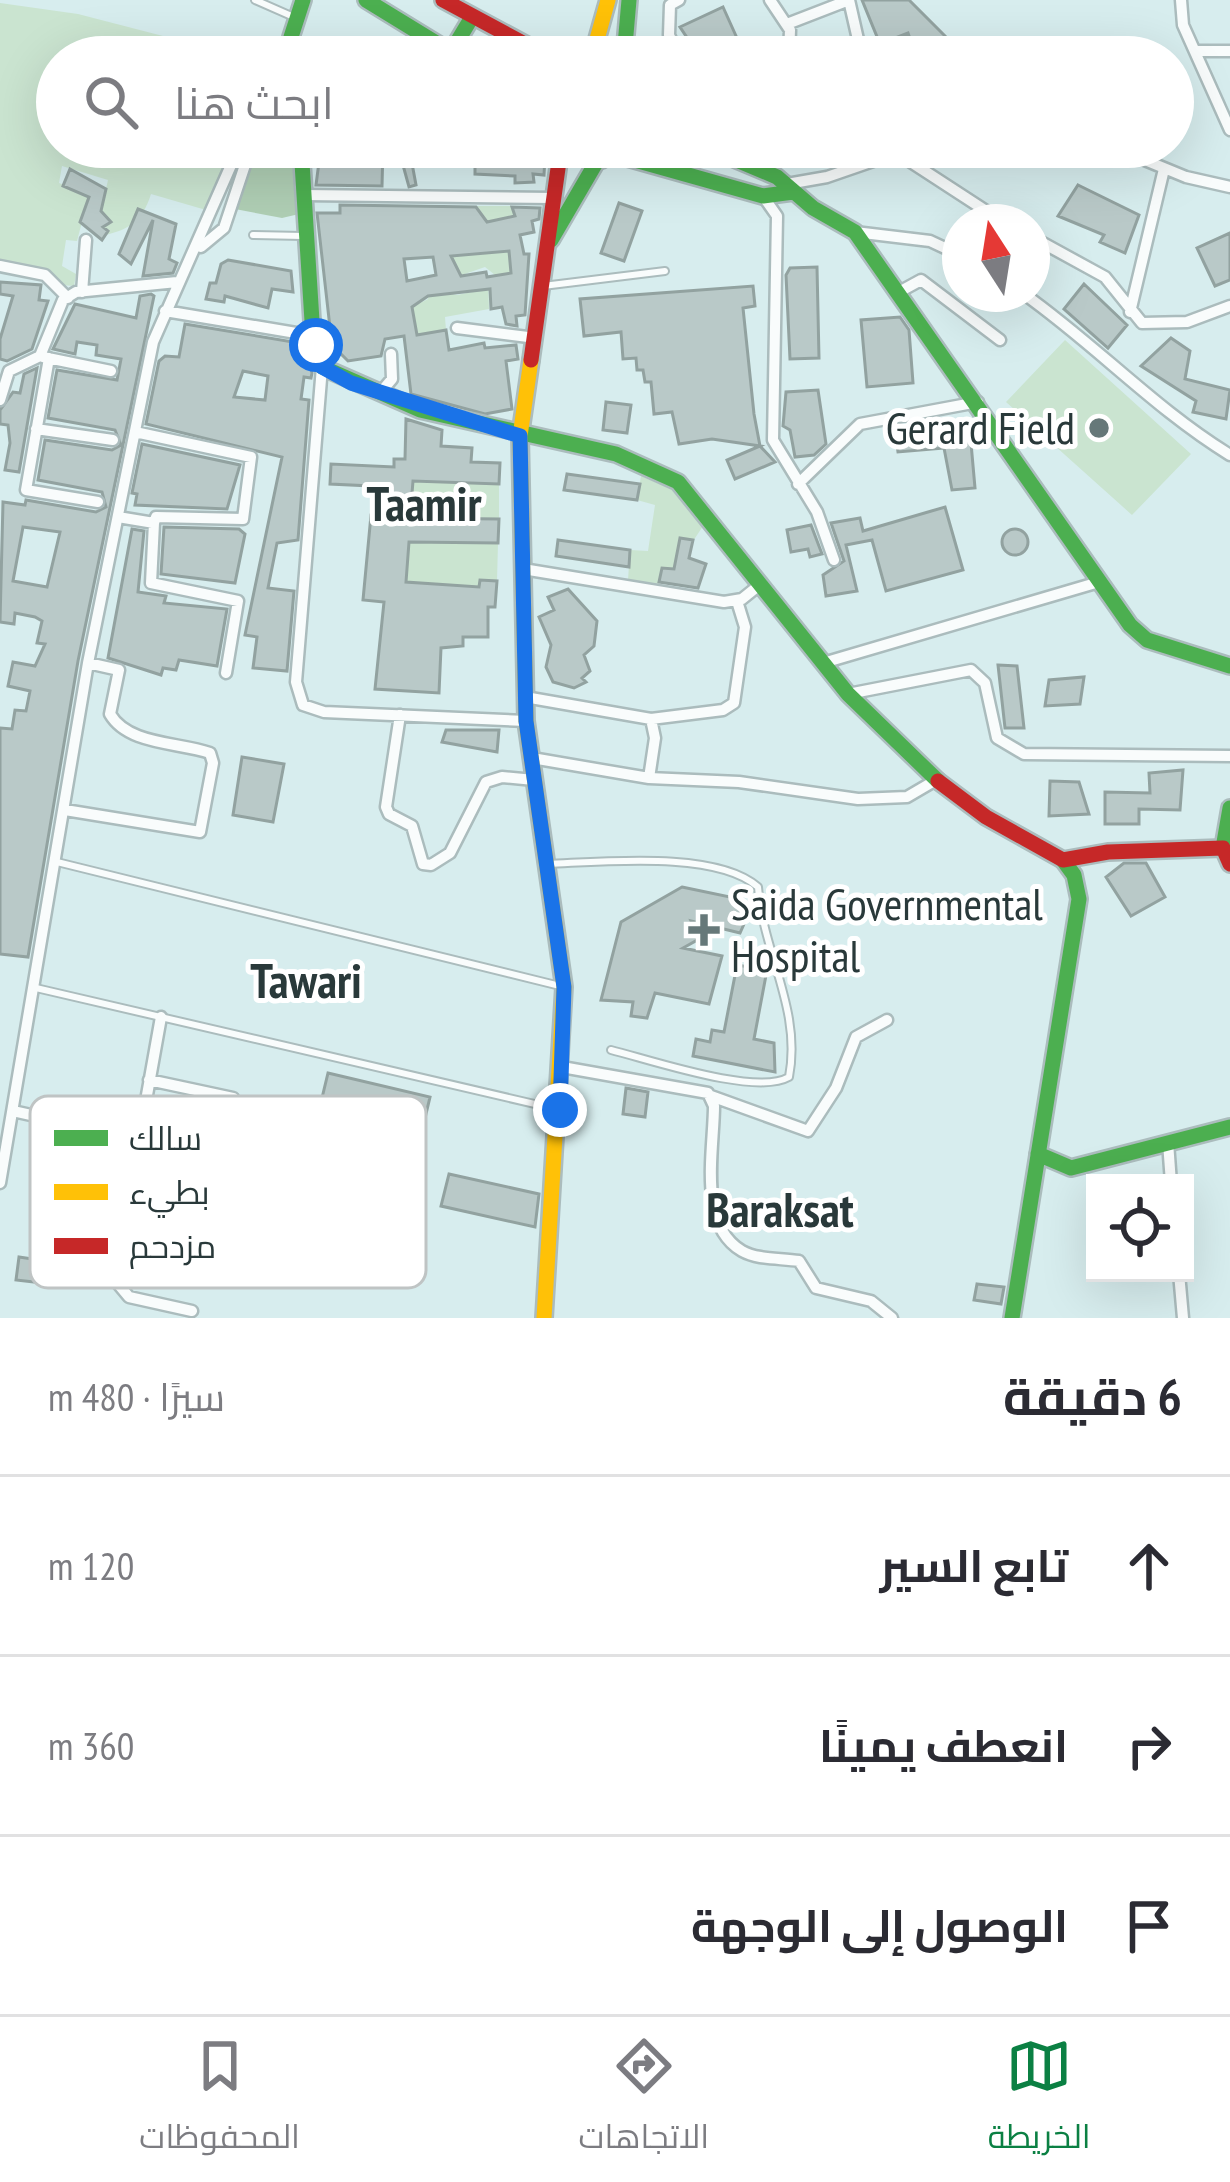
<!DOCTYPE html>
<html lang="ar">
<head>
<meta charset="utf-8">
<style>
  body { margin:0; font-family:"PT Sans Narrow",Cairo,sans-serif; background:#f2f2f3; color:#2b2b33; direction:rtl }
  .controls { position:absolute; right:36px; bottom:36px; display:grid; overflow:hidden; border-radius:0px; box-shadow:0 12px 48px #0002 }
  .controls button { width:108px; height:108px; display:grid; place-items:center; padding:0; border:0; border-bottom:3px solid #e1e1e2; background:#fff; color:#2b2b33; font:60px sans-serif }
  .compass { position:absolute; left:942px; top:204px; width:108px; height:108px; border-radius:50%; background:#fff; box-shadow:0 12px 48px #0002; rotate:348deg }
  .stop { position:absolute; width:36px; height:36px; margin:-27px; border:9px solid #1a73e8; border-radius:50%; background:#fff }
  .stop.end { background:#1a73e8; border-color:#fff; box-shadow:0 3px 12px #0008 }
  .list { margin:0; padding:0; list-style:none }
  h2 { display:flex; justify-content:space-between; align-items:center; height:156px; margin:0; padding:0 48px; font-size:51px }
  h2 small { font-size:39px; font-weight:400; color:#7c7c81 }
  .list li { display:grid; grid-template-columns:78px 1fr auto; gap:36px; align-items:center; box-sizing:border-box; height:180px; padding:0 48px; border-top:3px solid #e1e1e2 }
  .list b { display:block; font-size:45px; white-space:nowrap }
  .list em { font-size:39px; font-style:normal; color:#7c7c81 }
  .icon { flex:none; width:66px; height:66px; fill:none; stroke:currentColor; stroke-width:2; stroke-linecap:round; stroke-linejoin:round }
  .map { position:relative; flex:none; width:1230px; height:1318px; overflow:hidden; direction:ltr }
  .search { position:absolute; background:#fff; box-shadow:0 12px 48px #0002; left:36px; right:36px; top:36px; height:132px; display:flex; align-items:center; gap:30px; box-sizing:border-box; padding:0 42px; border-radius:66px; color:#7c7c81; font-size:45px }
  .sheet { height:696px; background:#fff }
  nav { display:flex; justify-content:space-around; align-items:center; box-sizing:border-box; height:168px; border-top:3px solid #e1e1e2; background:#fff; font-size:33px; color:#7c7c81 }
  nav a { display:grid; justify-items:center; gap:6px }
  nav .on { color:#0b8043 }
  .map>svg:first-child { display:block }
</style>
</head>
<body>
<div class="map">
<svg width="1230" height="1318" viewBox="0 0 1230 1318">
  <rect width="100%" height="100%" fill="#d7edee"/>
  <path fill="#cae4d0" d="M 0,3 L 78,14 L 244,57 L 57,57 L 57,147 L 231,147 L 206,210 L 151,194 C 143,220 129,230 105,235 L 103,227 L 111,222 L 101,211 L 108,180 L 62,166 L 59,183 L 89,195 L 77,241 L 66,240 L 62,266 L 76,274 L 74,286 L 61,285 L 39,270 L 0,270 Z
    M 476,206 L 511,206 L 517,223 L 510,217 L 493,221 L 509,251 L 511,273 L 495,275 L 485,267 L 456,277 L 451,256 L 489,252 Z
    M 488,280 L 489,309 L 445,317 L 446,330 L 417,335 L 412,307 L 428,299 L 426,288 L 457,295 L 482,290 L 481,281 Z
    M 1065,340 L 1191,454 L 1132,515 L 1006,402 Z
    M 641,476 L 671,489 L 703,526 L 674,570 L 663,568 L 659,585 L 628,580 L 630,550 L 648,551 L 655,505 L 637,500 Z
    M 413,481 L 499,484 L 499,519 L 410,518 Z
    M 409,542 L 498,543 L 497,581 L 481,580 L 480,587 L 406,582 Z"/>
  <path fill="#afceb4" d="M 257,147 L 296,147 L 299,214 L 282,218 L 235,209 Z"/>
  <path fill="#b9c9c8" stroke="#92a2a0" stroke-width="3" fill-rule="evenodd" d="M 862,0 L 909,0 L 945,36 L 914,50 L 908,33 L 880,44 Z
    M 723,7 L 741,47 L 729,57 L 700,57 L 680,27 Z
    M 799,38 L 841,42 L 840,57 L 799,57 Z
    M 359,147 L 383,147 L 382,186 L 316,185 L 319,162 L 359,164 Z
    M 398,147 L 420,147 L 419,158 L 411,158 L 416,185 L 409,187 Z
    M 442,147 L 536,147 L 536,155 L 545,156 L 544,175 L 533,174 L 534,182 L 515,183 L 515,176 L 475,174 L 475,161 L 443,159 Z
    M 70,169 L 106,189 L 101,211 L 111,222 L 103,227 L 108,231 L 102,240 L 80,222 L 89,197 L 63,186 Z
    M 1078,185 L 1139,215 L 1125,253 L 1100,242 L 1104,235 L 1058,216 Z
    M 619,203 L 642,211 L 624,261 L 601,253 Z
    M 340,205 L 476,207 L 487,222 L 515,216 L 512,207 L 540,208 L 539,219 L 532,221 L 534,232 L 520,235 L 524,254 L 529,254 L 525,315 L 516,316 L 517,326 L 506,324 L 502,307 L 491,309 L 490,289 L 428,296 L 412,307 L 417,335 L 446,330 L 449,350 L 484,343 L 485,348 L 516,345 L 518,359 L 506,361 L 512,409 L 485,414 L 411,394 L 404,336 L 385,339 L 381,356 L 348,361 L 339,352 L 333,354 L 317,213 L 340,213 ZM 509,251 L 511,273 L 487,277 L 486,272 L 461,276 L 451,256 ZM 433,257 L 436,275 L 407,281 L 404,259 Z
    M 138,209 L 176,224 L 169,259 L 177,263 L 173,273 L 143,276 L 153,220 L 131,264 L 119,254 Z
    M 1230,233 L 1230,280 L 1215,286 L 1197,248 Z
    M 228,260 L 291,271 L 293,292 L 272,289 L 268,308 L 225,296 L 224,302 L 206,299 L 210,283 L 216,283 L 221,264 Z
    M 817,267 L 819,358 L 790,359 L 786,275 L 790,268 Z
    M 0,282 L 41,285 L 39,300 L 48,301 L 32,349 L 7,361 L 0,359 L 0,339 L 13,296 L 0,294 Z
    M 1084,284 L 1127,325 L 1108,348 L 1064,309 Z
    M 753,286 L 755,306 L 743,308 L 754,414 L 760,446 L 775,462 L 735,479 L 727,460 L 760,446 L 712,439 L 679,444 L 672,412 L 654,414 L 651,382 L 645,382 L 643,370 L 637,370 L 636,358 L 623,359 L 621,332 L 584,336 L 580,299 Z
    M 151,294 L 154,296 L 78,661 L 28,957 L 0,954 L 0,728 L 12,729 L 15,710 L 26,711 L 30,691 L 8,686 L 13,662 L 35,666 L 45,644 L 37,643 L 42,621 L 35,617 L 15,613 L 14,624 L 0,622 L 3,502 L 25,505 L 26,500 L 96,512 L 106,507 L 102,492 L 38,480 L 45,440 L 112,450 L 121,445 L 115,430 L 48,418 L 57,370 L 117,380 L 121,359 L 96,355 L 97,345 L 77,342 L 75,354 L 53,349 L 75,304 L 136,318 L 140,296 ZM 23,527 L 60,532 L 47,587 L 13,581 Z
    M 900,317 L 909,330 L 913,383 L 867,387 L 861,320 Z
    M 185,324 L 305,344 L 312,373 L 311,378 L 304,377 L 301,399 L 309,400 L 298,540 L 277,543 L 268,588 L 294,591 L 287,671 L 253,668 L 257,637 L 245,635 L 282,457 L 146,424 L 159,361 L 165,356 L 179,357 ZM 243,371 L 268,376 L 265,400 L 234,397 Z
    M 1171,338 L 1190,351 L 1185,379 L 1230,390 L 1226,419 L 1193,412 L 1196,401 L 1141,366 Z
    M 37,368 L 19,472 L 5,470 L 10,443 L 8,425 L 0,424 L 0,410 L 13,392 L 20,393 L 24,374 Z
    M 818,390 L 826,444 L 814,455 L 795,457 L 790,430 L 783,426 L 786,392 Z
    M 606,402 L 631,405 L 627,433 L 603,430 Z
    M 406,419 L 442,430 L 441,446 L 472,448 L 471,462 L 500,463 L 499,484 L 413,481 L 410,518 L 499,519 L 498,543 L 409,542 L 406,582 L 479,587 L 480,580 L 497,581 L 495,607 L 488,607 L 488,637 L 463,637 L 463,646 L 441,648 L 439,693 L 375,689 L 384,602 L 363,600 L 371,515 L 389,515 L 392,487 L 330,484 L 331,464 L 394,467 L 394,459 L 405,459 Z
    M 957,424 L 959,444 L 971,443 L 975,488 L 952,490 L 944,448 L 898,452 L 895,430 Z
    M 142,444 L 240,465 L 227,509 L 135,505 L 137,494 L 132,493 Z
    M 567,474 L 640,484 L 637,500 L 564,490 Z
    M 945,507 L 963,570 L 886,591 L 872,540 L 846,545 L 857,591 L 826,596 L 823,575 L 844,561 L 831,523 L 860,518 L 863,531 Z
    M 811,525 L 822,554 L 810,557 L 808,549 L 791,552 L 787,530 Z
    M 164,527 L 239,529 L 245,534 L 235,583 L 161,574 Z
    M 132,529 L 144,531 L 138,592 L 166,596 L 164,603 L 227,609 L 217,666 L 179,660 L 176,670 L 163,668 L 161,675 L 108,658 Z
    M1002 542a13 13 0 1 1 26 0a13 13 0 1 1-26 0Z
    M 680,538 L 693,540 L 689,558 L 706,564 L 698,588 L 659,582 L 662,568 L 674,569 Z
    M 558,540 L 630,550 L 629,567 L 556,556 Z
    M 568,589 L 597,621 L 594,646 L 584,655 L 590,671 L 582,678 L 586,682 L 574,688 L 553,682 L 546,667 L 551,645 L 539,617 L 554,610 L 548,597 Z
    M 998,665 L 1017,666 L 1024,728 L 1005,728 Z
    M 1084,677 L 1080,704 L 1045,706 L 1049,680 Z
    M 446,730 L 499,730 L 497,752 L 442,742 Z
    M 242,757 L 284,764 L 273,822 L 233,815 Z
    M 1183,770 L 1180,810 L 1139,809 L 1139,824 L 1105,824 L 1105,792 L 1150,793 L 1149,773 Z
    M 1050,781 L 1079,782 L 1089,814 L 1049,816 Z
    M 1124,863 L 1146,863 L 1165,897 L 1131,916 L 1106,877 Z
    M 682,887 L 735,898 L 748,915 L 740,933 L 691,921 L 699,939 L 683,948 L 722,956 L 709,1004 L 655,993 L 647,1018 L 631,1016 L 633,1002 L 601,1000 L 621,922 Z
    M 737,965 L 767,970 L 754,1039 L 774,1043 L 775,1072 L 693,1056 L 696,1039 L 710,1042 L 712,1030 L 724,1032 Z
    M 328,1073 L 430,1097 L 411,1177 L 391,1172 L 402,1126 L 342,1111 L 331,1157 L 309,1152 Z
    M 626,1088 L 648,1092 L 645,1117 L 623,1114 Z
    M 449,1174 L 539,1194 L 535,1227 L 441,1206 Z
    M 19,1257 L 46,1261 L 43,1283 L 16,1280 Z
    M 977,1284 L 1004,1287 L 1001,1304 L 974,1300 Z"/>
  <g fill="none" stroke-linecap="round" stroke-linejoin="round">
    <defs>
      <path id="lane" d="M 255,0 L 296,18
        M 297,46 L 321,43
        M 253,235 L 303,236
        M 543,286 L 665,271
        M 57,862 L 560,986
        M 548,864 C 601,862 717,850 758,887 C 763,953 802,1010 789,1077 C 756,1096 651,1060 611,1050
        M 36,988 L 552,1108"/>
      <path id="street" d="M 770,0 L 790,30 L 789,57
        M 849,0 L 862,57
        M 1181,0 L 1183,25 L 1230,130
        M 787,24 L 849,0
        M 1197,51 L 1230,51
        M 944,56 L 945,57
        M 679,57 L 669,35 L 670,5 L 679,0
        M 1113,147 L 1186,177 L 1230,187
        M 897,153 L 1003,222
        M 787,184 L 827,177 L 914,147
        M 305,195 L 553,198
        M 763,196 L 777,216 L 773,440 L 817,512 L 834,560
        M 855,232 L 930,241 L 960,255
        M 1032,237 L 1105,277 L 1142,323 L 1187,322 L 1230,306
        M 201,247 L 224,228 L 251,147
        M 0,266 L 45,275 L 68,298
        M 82,292 L 86,240
        M 899,292 L 921,280 L 1000,340
        M 1024,294 C 1096,345 1155,409 1230,455
        M 165,311 L 314,336
        M 1130,312 L 1164,169
        M 457,328 L 536,338
        M 43,357 L 111,371
        M 49,358 L 26,490 L 98,502
        M 322,367 L 296,682 L 303,705 L 324,712 L 526,721
        M 380,393 L 392,379 L 391,354
        M 0,400 L 9,371 L 40,356 L 63,300 L 76,292 L 177,282
        M 36,429 L 113,440
        M 135,432 L 251,457 L 243,519 L 156,517 L 154,523 L 151,583 L 238,601 L 226,673
        M 798,484 L 860,424 L 978,402
        M 118,517 L 154,523
        M 523,569 L 724,602 L 742,599 L 762,583
        M 823,663 L 1099,582
        M 848,694 L 971,670 L 985,683 L 997,738 L 1024,754 L 1230,756
        M 525,697 L 651,719 L 655,738 L 649,778
        M 400,715 L 386,807 L 389,814 L 412,826 L 423,864 L 431,865 L 450,853 L 486,782 L 502,777 L 534,780
        M 651,719 L 723,710 L 734,703 L 745,627 L 737,601
        M 532,758 L 649,778 L 739,782 L 858,799 L 907,797 L 936,780
        M 65,810 L 200,832 L 213,763 L 210,753 C 178,742 128,745 110,714 L 119,670 L 88,663
        M 161,1017 L 114,1279 L 129,1297 L 192,1311
        M 562,1067 L 708,1093 L 714,1106 C 714,1149 697,1225 742,1251 C 758,1260 781,1258 799,1261 L 816,1288 L 871,1301 L 892,1318
        M 149,1080 L 233,1098 L 222,1242
        M 711,1096 L 808,1131 L 836,1088 L 856,1037 L 887,1020
        M 13,1111 L 138,1139
        M 1168,1142 L 1171,1183
        M 134,1167 L 227,1183
        M 0,1183 L 88,663 L 153,342 L 239,147
        M 120,1231 L 264,1245 L 286,1144
        M 1179,1273 L 1183,1318"/>
      <path id="fast" d="M 366,0 L 459,57
        M 451,52 L 472,17
        M 294,57 L 291,37 L 303,0
        M 624,57 L 629,0
        M 301,147 L 312,321 L 322,367 L 420,410 L 616,454 L 678,482 L 848,694 L 938,781
        M 706,147 L 777,177 L 813,208 L 855,232 L 1130,625 L 1147,640 L 1230,666
        M 617,155 L 763,196 L 793,192
        M 551,240 L 597,161
        M 1223,848 L 1230,808
        M 1038,1154 L 1071,1168 L 1230,1127
        M 1012,1318 L 1079,899 L 1074,875 L 1063,860"/>
      <path id="slow" d="M 592,57 L 608,0
        M 531,360 L 520,436 L 526,721 L 564,987 L 544,1318"/>
      <path id="jam" d="M 443,0 L 549,57
        M 569,147 L 588,159 L 602,160
        M 531,360 L 561,147
        M 938,781 L 986,817 L 1063,860 L 1108,852 L 1223,848 L 1230,864"/>
    </defs>
    <use href="#lane" stroke="#abbcbd" stroke-width="10"/>
    <use href="#street" stroke="#abbcbd" stroke-width="15"/>
    <use href="#fast" stroke="#abbcbd" stroke-width="20"/>
    <use href="#slow" stroke="#abbcbd" stroke-width="20"/>
    <use href="#jam" stroke="#abbcbd" stroke-width="20"/>
    <use href="#lane" stroke="#f9fcfc" stroke-width="6"/>
    <use href="#street" stroke="#f9fcfc" stroke-width="10"/>
    <use href="#fast" stroke="#4caf50" stroke-width="15"/>
    <use href="#slow" stroke="#ffc107" stroke-width="15"/>
    <use href="#jam" stroke="#c62828" stroke-width="15"/>
  </g>
  <g fill="none" stroke-linecap="round" stroke-linejoin="round">
    <path stroke="#1a73e8" stroke-width="15" d="M 316,345 L 322,367 L 351,383 L 520,436 L 526,721 L 564,987 L 560,1110"/>
  </g>
  <g fill="#667879" stroke="#fff" stroke-width="4.5">
    <circle cx="1099" cy="428" r="12"/>
    <path d="M698 912h12v12h12v12h-12v12h-12v-12h-12v-12h12z"/>
  </g>
  <g text-anchor="middle" stroke-width="10" stroke-linejoin="round" paint-order="stroke">
    <g font-size="45" fill="#29393a" stroke="#fff" text-anchor="end">
      <text x="1075" y="444">Gerard Field</text>
      <text x="731" y="920" text-anchor="start">Saida Governmental<tspan x="731" dy="52">Hospital</tspan></text>
    </g>
    <g font-size="48" font-weight="bold" fill="#29393a" stroke="#fff">
      <text x="424" y="521">Taamir</text>
      <text x="306" y="998">Tawari</text>
      <text x="780" y="1227">Baraksat</text>
    </g>
  </g>
  <rect x="30" y="1096" width="396" height="192" rx="18" fill="#fff" stroke="#bfc4c4" stroke-width="3"/>
  <rect x="54" y="1130" width="54" height="16" fill="#4caf50"/>
  <rect x="54" y="1184" width="54" height="16" fill="#ffc107"/>
  <rect x="54" y="1238" width="54" height="16" fill="#c62828"/>
  <g font-size="33" fill="#29393a">
    <text x="129" y="1150">سالك</text>
    <text x="129" y="1204">بطيء</text>
    <text x="129" y="1258">مزدحم</text>
  </g>
</svg>
<div class="controls">
<button><svg class="icon" aria-label="locate" viewBox="0 0 24 24"><circle cx="12" cy="12" r="6"/><path d="M12 2v4M12 18v4M2 12h4M18 12h4"/></svg></button>
</div>
<svg class="compass" viewBox="-18 -18 36 36"><path d="M0-13l5 13h-10z" fill="#e53935"/><path d="M0 13l5-13h-10z" fill="#7c7c81"/></svg>
<div class="stop" style="left:316px;top:345px"></div>
<div class="stop end" style="left:560px;top:1110px"></div>
<div class="search"><svg class="icon" aria-label="search" viewBox="0 0 24 24"><circle cx="10" cy="10" r="6"/><path d="M15 15l6 6"/></svg>ابحث هنا</div>
</div>
<section class="sheet">
<h2>6 دقيقة<small>سيرًا · 480 m</small></h2>
<ul class="list">
<li><svg class="icon" aria-label="ahead" viewBox="0 0 24 24"><path d="M12 20V5M6 11l6-6 6 6"/></svg><div><b>تابع السير</b></div><em>120 m</em></li>
<li><svg class="icon" aria-label="right" viewBox="0 0 24 24"><path d="M7 20v-9h11M14 6l5 5-5 5"/></svg><div><b>انعطف يمينًا</b></div><em>360 m</em></li>
<li><svg class="icon" aria-label="arrive" viewBox="0 0 24 24"><path d="M6 21V4h12l-3 4 3 4H6"/></svg><div><b>الوصول إلى الوجهة</b></div></li>
</ul>
</section>
<nav>
<a class="on"><svg class="icon" aria-label="map" viewBox="0 0 24 24"><path d="M3 6l6-2 6 2 6-2v14l-6 2-6-2-6 2zM9 4v14M15 6v14"/></svg>الخريطة</a>
<a><svg class="icon" aria-label="directions" viewBox="0 0 24 24"><path d="M12 3l9 9-9 9-9-9zM9 14v-3h6M13 9l2 2-2 2"/></svg>الاتجاهات</a>
<a><svg class="icon" aria-label="saved" viewBox="0 0 24 24"><path d="M7 4h10v16l-5-4-5 4z"/></svg>المحفوظات</a>
</nav>
</body>
</html>
